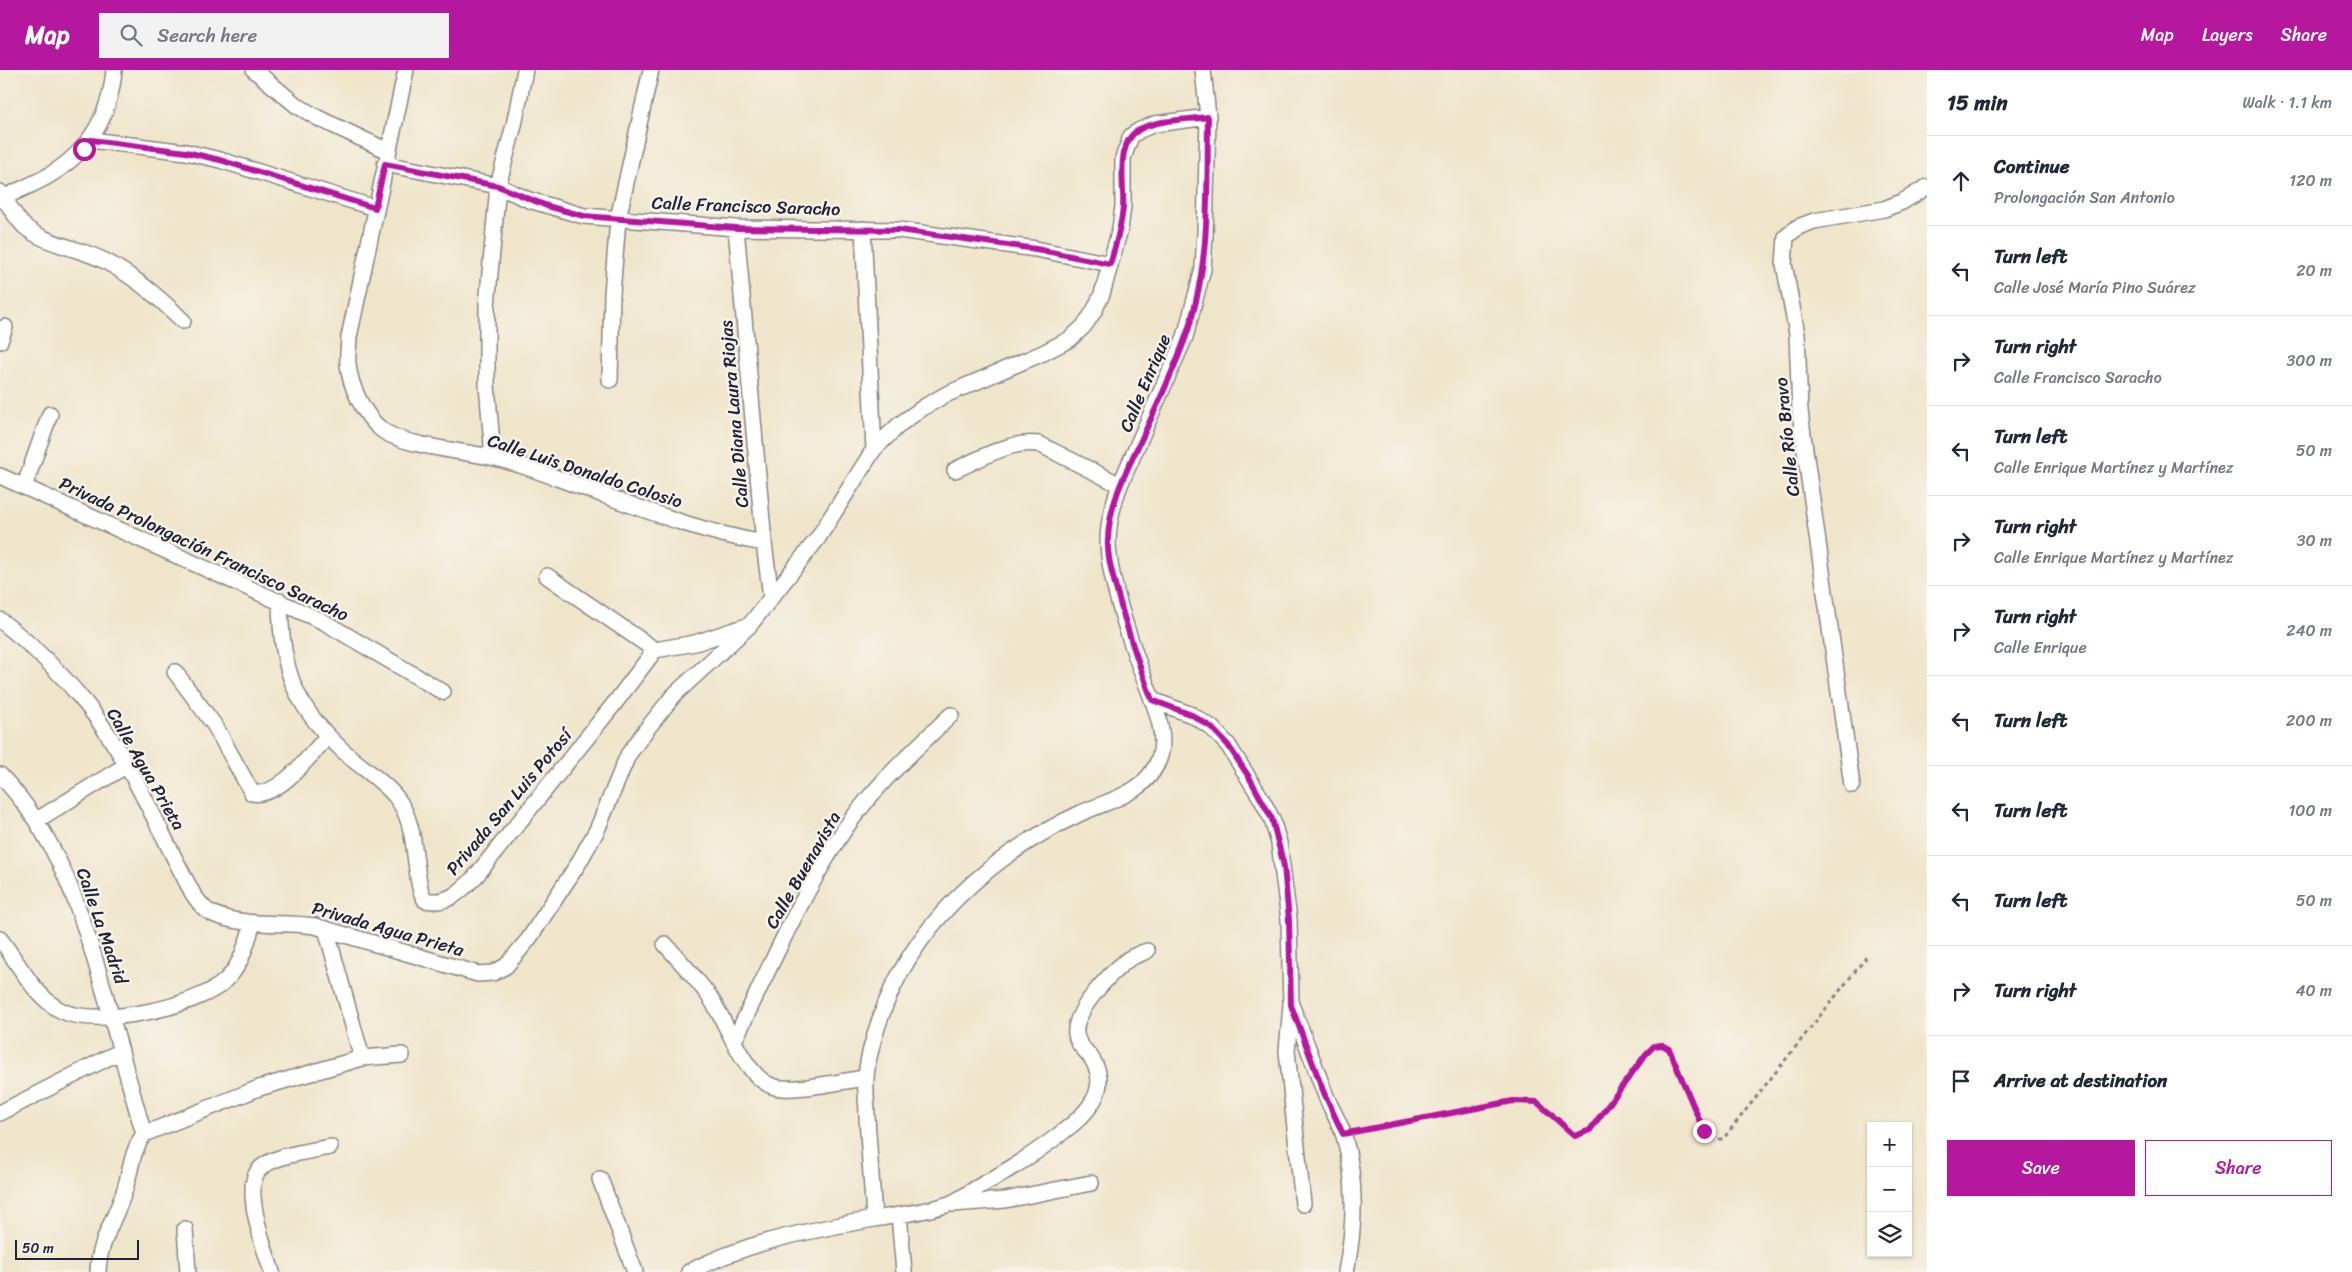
<!DOCTYPE html>
<html lang="en">
<head>
<meta charset="utf-8">
<style>
  body { margin:0; font-family:Sriracha,sans-serif; background:#f2f2f3; color:#1f2937 }
  .controls { position:absolute; right:15px; bottom:15px; display:grid; overflow:hidden; border-radius:0px; box-shadow:0 1px 4px #0004 }
  .controls button { width:45px; height:45px; display:grid; place-items:center; padding:0; border:0; border-bottom:1px solid #e0e1e3; background:#fff; color:#1f2937; font:25px sans-serif }
  .scale { position:absolute; left:15px; bottom:12px; width:124px; box-sizing:border-box; padding-left:5px; border:2px solid #22223b; border-top:0; font-size:14px; line-height:18px; white-space:nowrap; color:#22223b; -webkit-text-stroke:4px #f7f3e8; paint-order:stroke }
  .stop { position:absolute; width:15px; height:15px; margin:-11px; border:4px solid #b5179e; border-radius:50%; background:#fff }
  .stop.end { background:#b5179e; border-color:#fff; box-shadow:0 1px 5px #0008 }
  .list { margin:0; padding:0; list-style:none }
  h2 { display:flex; justify-content:space-between; align-items:center; height:65px; margin:0; padding:0 20px; font-size:21px }
  h2 small { font-size:16px; font-weight:400; color:#747a83 }
  .list li { display:grid; grid-template-columns:32px 1fr auto; gap:15px; align-items:center; box-sizing:border-box; height:90px; padding:0 20px; border-top:1px solid #e0e1e3 }
  .list b { display:block; font-size:19px; white-space:nowrap }
  .list p { margin:0; font-size:16px; white-space:nowrap; color:#747a83 }
  .list em { font-size:16px; font-style:normal; color:#747a83 }
  .actions { display:flex; gap:10px; padding:15px 20px }
  .actions a { flex:1; padding:11px 0; border:1px solid #b5179e; border-radius:0px; text-align:center; font-size:18px; color:#b5179e }
  .actions .main { background:#b5179e; color:#fff }
  .icon { flex:none; width:28px; height:28px; fill:none; stroke:currentColor; stroke-width:2; stroke-linecap:round; stroke-linejoin:round }
  .map { position:relative; flex:none; width:1927px; height:1202px; overflow:hidden }
  header { display:flex; align-items:center; gap:30px; box-sizing:border-box; height:70px; padding:0 25px; background:#b5179e; color:#fff }
  header strong { font-size:24px }
  nav { display:flex; gap:28px; margin-inline-start:auto; font-size:18px }
  .search { width:350px; height:45px; background:#f2f2f3; display:flex; align-items:center; gap:12px; box-sizing:border-box; padding:0 18px; border-radius:0px; color:#747a83; font-size:19px }
  main { display:flex }
  aside { flex:1; background:#fff }
  .map>svg:first-child { display:block }
</style>
</head>
<body>
<header>
<strong>Map</strong>
<div class="search"><svg class="icon" aria-label="search" viewBox="0 0 24 24"><circle cx="10" cy="10" r="6"/><path d="M15 15l6 6"/></svg>Search here</div>
<nav><a>Map</a><a>Layers</a><a>Share</a></nav>
</header>
<main>
<div class="map">
<svg width="1927" height="1202" viewBox="0 0 1927 1202">
  <rect width="100%" height="100%" fill="#f7f3e8"/>
  <filter id="ink" filterUnits="userSpaceOnUse"><feTurbulence type="fractalNoise" baseFrequency=".02" numOctaves="2"/><feDisplacementMap in="SourceGraphic" scale="10" xChannelSelector="R" yChannelSelector="G"/><feConvolveMatrix kernelMatrix="1 2 1 2 8 2 1 2 1" color-interpolation-filters="sRGB"/></filter>
  <filter id="wash" filterUnits="userSpaceOnUse"><feTurbulence type="fractalNoise" baseFrequency=".0096" numOctaves="4" result="noise"/><feDisplacementMap in="SourceGraphic" scale="20" xChannelSelector="R" yChannelSelector="G"/><feGaussianBlur stdDeviation="1.12" result="paint"/><feColorMatrix in="noise" values="0 0 0 0 0 0 0 0 0 0 0 0 0 0 0 0 0 1.4 0 .05"/><feComposite in="paint" operator="in"/></filter>
  <g filter="url(#wash)">
    <rect width="100%" height="100%" fill="#efe5ca"/>
  </g>
  <g filter="url(#ink)">
    <g fill="none" stroke-linecap="round" stroke-linejoin="round">
      <defs>
        <path id="minor" d="M 254,0 L 296,35 L 318,48 L 388,81
          M 406,0 L 349,267 C 349,276 347,285 348,294 C 350,316 364,346 382,360 C 402,375 459,381 485,386 C 517,392 548,405 579,416 C 640,438 700,462 764,473
          M 91,70 L 186,82 L 220,90 L 375,138
          M 385,94 L 498,116 L 529,130 L 584,146 L 736,158 L 899,160 L 1036,179 L 1110,194
          M 0,122 C 8,133 14,146 24,156 C 46,175 80,178 105,191 C 135,207 159,227 183,251
          M 0,130 C 15,121 33,115 48,106 C 89,82 110,47 114,0
          M 736,158 L 764,473 L 771,527
          M 863,159 L 874,379
          M 0,271 L 5,257
          M 610,310 L 612,224 L 618,149 L 651,0
          M 493,387 L 487,315 L 487,236 L 498,116 L 514,55 L 525,0
          M 955,400 C 982,388 1010,370 1039,374 L 1120,415
          M 0,406 L 324,552 L 443,622
          M 24,417 L 50,344
          M 547,506 L 655,580
          M 280,531 C 281,603 295,639 350,687 C 364,699 384,712 396,727 C 417,753 413,791 421,822 L 425,830 C 448,835 460,822 475,807 L 614,634 L 655,580 L 695,573 L 747,556
          M 0,550 C 31,574 62,604 87,635 C 131,691 159,761 193,824 C 198,831 203,839 211,843 C 243,858 282,851 315,856 L 478,904 L 493,903 L 506,896 L 528,870 L 578,794 L 597,760 L 628,685 L 646,660 L 674,625 L 749,556 L 818,468 L 874,379 L 900,354 L 924,337 L 945,325 L 1043,283 L 1070,269 L 1084,256 L 1094,241 L 1102,224 L 1120,159 L 1123,136 L 1123,88 L 1131,66 L 1140,60 L 1155,54 L 1208,47
          M 175,602 L 215,656 L 252,723 C 279,728 310,685 327,667
          M 1152,630 L 1192,645 L 1211,657 L 1228,675 L 1261,728 L 1272,749 L 1279,773 L 1289,850 L 1291,935 L 1287,981 L 1303,1134
          M 0,705 C 58,765 82,843 104,921 C 118,969 130,1017 144,1064
          M 1852,715 L 1804,373 L 1800,341 L 1797,264 L 1784,194 L 1786,167 L 1798,157 L 1814,151 L 1884,139 L 1902,132 L 1927,117
          M 37,750 L 125,696
          M 326,859 L 362,988
          M 0,869 C 18,892 35,928 62,941 C 97,958 197,937 225,911 C 242,895 246,874 253,853
          M 665,874 C 680,891 696,908 709,926 C 727,951 744,1009 775,1017 C 796,1022 842,1011 865,1008
          M 1291,935 C 1303,963 1313,992 1324,1021 C 1329,1036 1339,1050 1344,1066 C 1357,1111 1355,1157 1346,1202
          M 734,971 C 766,906 798,832 837,771 C 867,723 910,684 951,645
          M 0,1043 L 121,981
          M 600,1109 L 635,1202
          M 953,1134 L 1005,1130 L 1091,1113
          M 899,1145 L 904,1202
          M 874,1149 C 872,1115 869,1081 867,1047 C 867,1034 865,1021 866,1008 C 867,989 873,970 879,952 C 910,857 989,786 1079,744 C 1109,730 1146,724 1159,689 C 1169,662 1151,628 1142,603 C 1130,570 1108,506 1108,471 C 1108,451 1113,434 1120,415 L 1185,267 L 1203,199 L 1205,163 L 1208,47 L 1203,0
          M 185,1159 L 188,1202
          M 98,1202 C 99,1171 115,1150 124,1122 C 131,1101 131,1082 144,1064 L 259,1018 L 362,988 L 402,985
          M 272,1202 C 265,1181 243,1120 258,1101 C 270,1085 311,1081 330,1077
          M 689,1202 C 746,1172 811,1160 874,1149 C 899,1145 925,1142 949,1134 C 958,1131 967,1124 975,1119 C 1006,1102 1036,1083 1064,1061 C 1087,1044 1111,1019 1092,989 C 1086,980 1077,975 1076,964 C 1073,941 1110,904 1126,891 C 1132,886 1140,884 1147,881"/>
      </defs>
      <use href="#minor" stroke="#888482" stroke-width="18"/>
      <path stroke="#888482" stroke-width="3" stroke-dasharray="4 4" stroke-linecap="butt" d="M 1358,1061 L 1513,1031 C 1520,1031 1530,1030 1536,1032 C 1551,1036 1563,1057 1575,1066 L 1590,1060 L 1646,984 L 1653,977 L 1662,975 L 1669,979 L 1673,986 L 1709,1070 L 1723,1069 L 1868,885"/>
      <use href="#minor" stroke="#fff" stroke-width="15"/>
    </g>
  </g>
  <g fill="none" stroke-linecap="round" stroke-linejoin="round" filter="url(#ink)">
    <path stroke="#b5179e" stroke-width="6" d="M 84,79 L 91,70 L 186,82 L 220,90 L 375,138 L 385,94 L 498,116 L 547,136 L 584,146 L 736,158 L 899,160 L 1036,179 L 1110,194 C 1116,175 1121,157 1123,138 C 1125,114 1114,73 1140,59 C 1160,49 1186,50 1208,47 C 1207,121 1211,198 1185,269 C 1173,302 1158,334 1143,366 C 1127,400 1109,432 1108,470 C 1107,486 1112,502 1116,518 C 1126,556 1138,593 1152,630 L 1192,645 L 1211,657 L 1228,675 L 1249,707 L 1272,749 L 1284,796 L 1289,850 L 1291,935 L 1324,1023 L 1343,1064 L 1513,1031 L 1537,1032 L 1575,1066 L 1590,1060 L 1646,984 L 1654,976 L 1662,975 L 1669,979 L 1672,986 L 1704,1061"/>
  </g>
  <g text-anchor="middle" stroke-width="5" stroke-linejoin="round" paint-order="stroke">
    <g font-size="18" fill="#22223b" stroke="#f7f3e8">
      <text transform="translate(746 136) rotate(2)" y="6">Calle Francisco Saracho</text>
      <text transform="translate(1145 313) rotate(-67)" y="6">Calle Enrique</text>
      <text transform="translate(734 344) rotate(-95)" y="6">Calle Diana Laura Riojas</text>
      <text transform="translate(1787 367) rotate(-96)" y="6">Calle Río Bravo</text>
      <text transform="translate(585 401) rotate(18)" y="6">Calle Luis Donaldo Colosio</text>
      <text transform="translate(204 479) rotate(25)" y="6">Privada Prolongación Francisco Saracho</text>
      <text transform="translate(146 699) rotate(60)" y="6">Calle Agua Prieta</text>
      <text transform="translate(509 732) rotate(-50)" y="6">Privada San Luis Potosí</text>
      <text transform="translate(803 800) rotate(-60)" y="6">Calle Buenavista</text>
      <text transform="translate(102 856) rotate(71)" y="6">Calle La Madrid</text>
      <text transform="translate(388 859) rotate(16)" y="6">Privada Agua Prieta</text>
    </g>
  </g>
</svg>
<div class="controls">
<button>+</button>
<button>−</button>
<button><svg class="icon" aria-label="layers" viewBox="0 0 24 24"><path d="M12 4l9 5-9 5-9-5zM3 14l9 5 9-5"/></svg></button>
</div>
<div class="scale">50 m</div>
<div class="stop" style="left:84px;top:79px"></div>
<div class="stop end" style="left:1704px;top:1061px"></div>
</div>
<aside>
<h2>15 min<small>Walk · 1.1 km</small></h2>
<ul class="list">
<li><svg class="icon" aria-label="ahead" viewBox="0 0 24 24"><path d="M12 20V5M6 11l6-6 6 6"/></svg><div><b>Continue</b><p>Prolongación San Antonio</p></div><em>120 m</em></li>
<li><svg class="icon" aria-label="left" viewBox="0 0 24 24"><path d="M17 20v-9H6M10 6l-5 5 5 5"/></svg><div><b>Turn left</b><p>Calle José María Pino Suárez</p></div><em>20 m</em></li>
<li><svg class="icon" aria-label="right" viewBox="0 0 24 24"><path d="M7 20v-9h11M14 6l5 5-5 5"/></svg><div><b>Turn right</b><p>Calle Francisco Saracho</p></div><em>300 m</em></li>
<li><svg class="icon" aria-label="left" viewBox="0 0 24 24"><path d="M17 20v-9H6M10 6l-5 5 5 5"/></svg><div><b>Turn left</b><p>Calle Enrique Martínez y Martínez</p></div><em>50 m</em></li>
<li><svg class="icon" aria-label="right" viewBox="0 0 24 24"><path d="M7 20v-9h11M14 6l5 5-5 5"/></svg><div><b>Turn right</b><p>Calle Enrique Martínez y Martínez</p></div><em>30 m</em></li>
<li><svg class="icon" aria-label="right" viewBox="0 0 24 24"><path d="M7 20v-9h11M14 6l5 5-5 5"/></svg><div><b>Turn right</b><p>Calle Enrique</p></div><em>240 m</em></li>
<li><svg class="icon" aria-label="left" viewBox="0 0 24 24"><path d="M17 20v-9H6M10 6l-5 5 5 5"/></svg><div><b>Turn left</b></div><em>200 m</em></li>
<li><svg class="icon" aria-label="left" viewBox="0 0 24 24"><path d="M17 20v-9H6M10 6l-5 5 5 5"/></svg><div><b>Turn left</b></div><em>100 m</em></li>
<li><svg class="icon" aria-label="left" viewBox="0 0 24 24"><path d="M17 20v-9H6M10 6l-5 5 5 5"/></svg><div><b>Turn left</b></div><em>50 m</em></li>
<li><svg class="icon" aria-label="right" viewBox="0 0 24 24"><path d="M7 20v-9h11M14 6l5 5-5 5"/></svg><div><b>Turn right</b></div><em>40 m</em></li>
<li><svg class="icon" aria-label="arrive" viewBox="0 0 24 24"><path d="M6 21V4h12l-3 4 3 4H6"/></svg><div><b>Arrive at destination</b></div></li>
</ul>
<div class="actions"><a class="main">Save</a><a>Share</a></div>
</aside>
</main>
</body>
</html>
